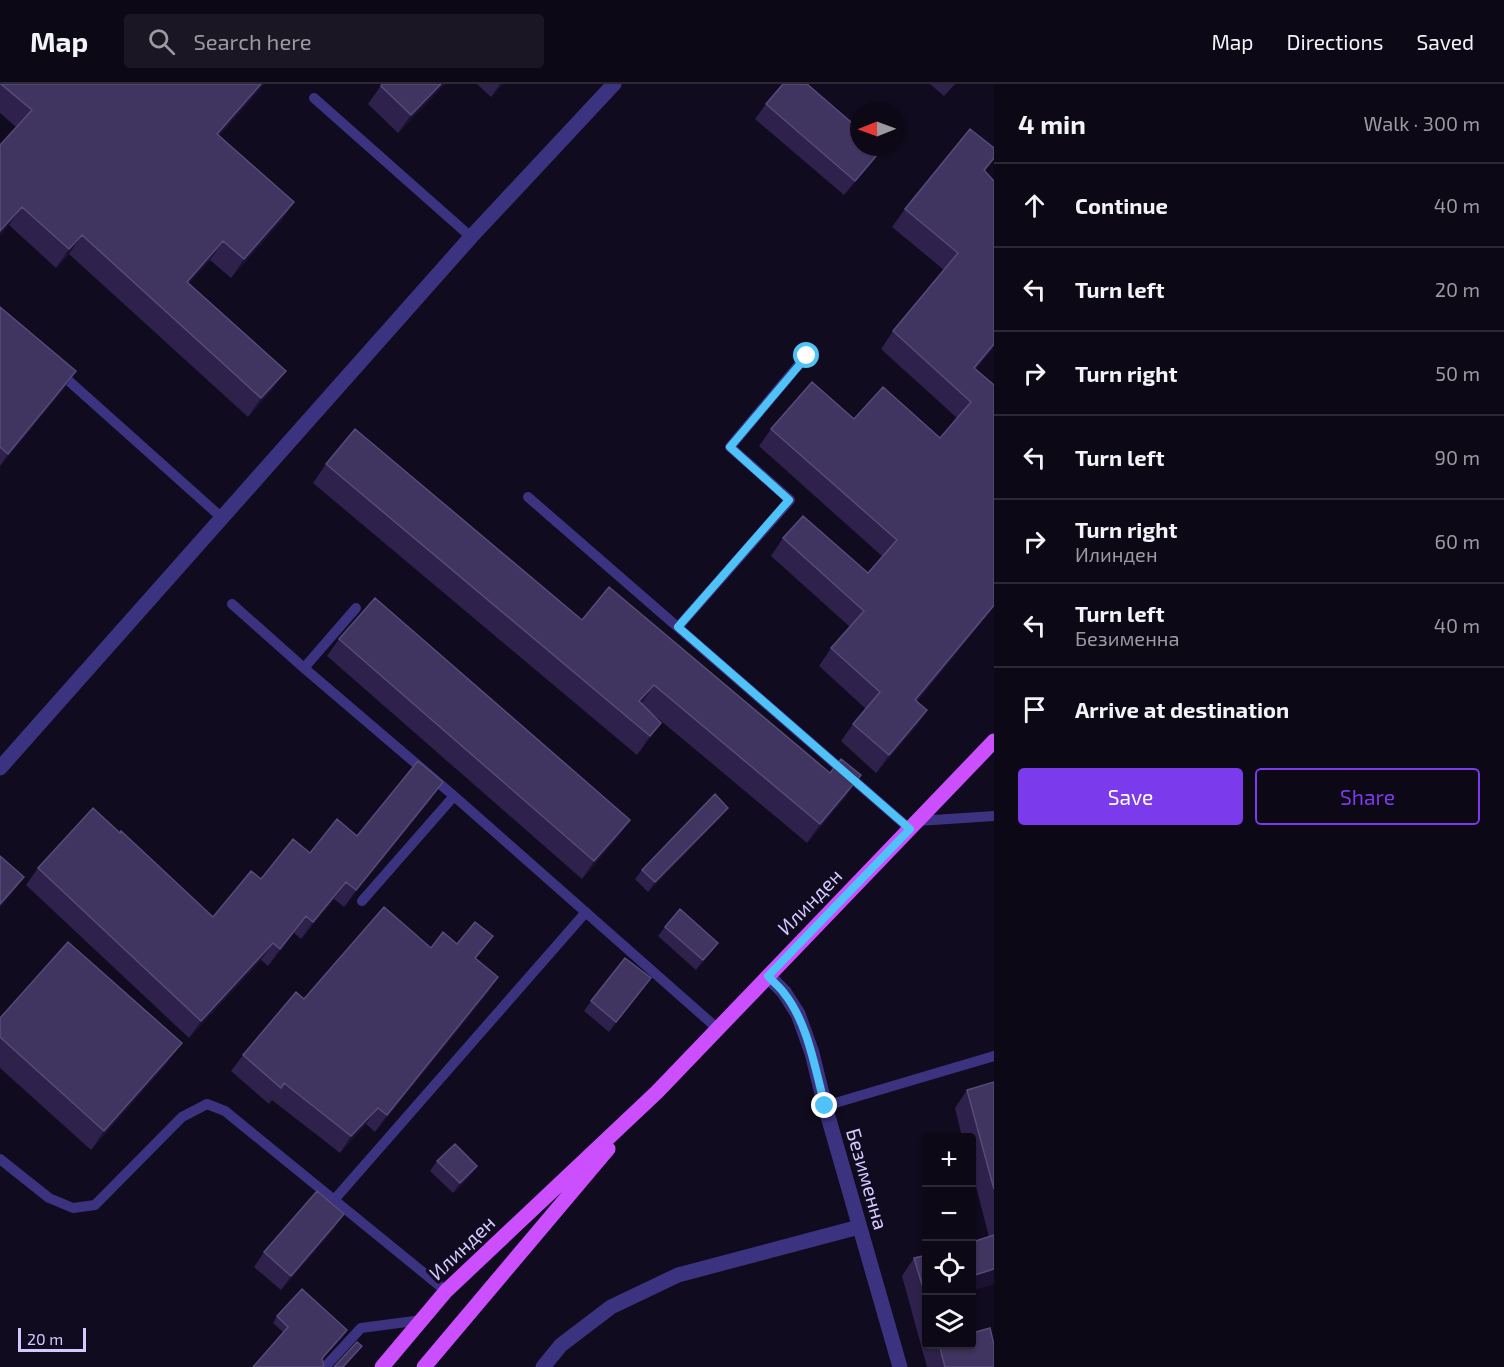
<!DOCTYPE html>
<html lang="en">
<head>
<meta charset="utf-8">
<style>
  body { margin:0; font-family:"Exo 2",sans-serif; background:#1a1623; color:#f1f3f6 }
  .controls { position:absolute; right:18px; bottom:18px; display:grid; overflow:hidden; border-radius:6px; box-shadow:0 2px 4px #0004 }
  .controls button { width:54px; height:54px; display:grid; place-items:center; padding:0; border:0; border-bottom:2px solid #2c2935; background:#0c0816; color:#f1f3f6; font:30px sans-serif }
  .compass { position:absolute; left:850px; top:18px; width:54px; height:54px; border-radius:50%; background:#0c0816; box-shadow:0 2px 4px #0004; rotate:269deg }
  .scale { position:absolute; left:18px; bottom:15px; width:68px; box-sizing:border-box; padding-left:6px; border:3px solid #d3c8ff; border-top:0; font-size:16px; line-height:21px; white-space:nowrap; color:#d3c8ff; -webkit-text-stroke:4px #100b1e; paint-order:stroke }
  .stop { position:absolute; width:18px; height:18px; margin:-14px; border:4px solid #4fc3f7; border-radius:50%; background:#fff }
  .stop.end { background:#4fc3f7; border-color:#fff; box-shadow:0 2px 6px #0008 }
  .list { margin:0; padding:0; list-style:none }
  h2 { display:flex; justify-content:space-between; align-items:center; height:78px; margin:0; padding:0 24px; font-size:26px }
  h2 small { font-size:20px; font-weight:400; color:#9a9aa1 }
  .list li { display:grid; grid-template-columns:39px 1fr auto; gap:18px; align-items:center; box-sizing:border-box; height:84px; padding:0 24px; border-top:2px solid #2c2935 }
  .list b { display:block; font-size:22px; white-space:nowrap }
  .list p { margin:0; font-size:20px; white-space:nowrap; color:#9a9aa1 }
  .list em { font-size:20px; font-style:normal; color:#9a9aa1 }
  .actions { display:flex; gap:12px; padding:18px 24px }
  .actions a { flex:1; padding:14px 0; border:2px solid #7c3aed; border-radius:6px; text-align:center; font-size:21px; color:#7c3aed }
  .actions .main { background:#7c3aed; color:#fff }
  .icon { flex:none; width:33px; height:33px; fill:none; stroke:currentColor; stroke-width:2; stroke-linecap:round; stroke-linejoin:round }
  .map { position:relative; flex:none; width:994px; height:1283px; overflow:hidden }
  header { display:flex; align-items:center; gap:36px; box-sizing:border-box; height:84px; padding:0 30px; background:#0c0816; border-bottom:2px solid #2c2935 }
  header strong { font-size:28px }
  nav { display:flex; gap:33px; margin-inline-start:auto; font-size:21px }
  .search { width:420px; height:54px; background:#1a1623; display:flex; align-items:center; gap:15px; box-sizing:border-box; padding:0 21px; border-radius:6px; color:#9a9aa1; font-size:22px }
  main { display:flex }
  aside { flex:1; background:#0c0816 }
  .map>svg:first-child { display:block }
</style>
</head>
<body>
<header>
<strong>Map</strong>
<div class="search"><svg class="icon" aria-label="search" viewBox="0 0 24 24"><circle cx="10" cy="10" r="6"/><path d="M15 15l6 6"/></svg>Search here</div>
<nav><a>Map</a><a>Directions</a><a>Saved</a></nav>
</header>
<main>
<div class="map">
<svg width="994" height="1283" viewBox="0 0 994 1283">
  <rect width="100%" height="100%" fill="#100b1e"/>
  <g fill="none" stroke-linecap="round" stroke-linejoin="round">
    <path stroke="#3c3380" stroke-width="10" d="M 314,14 L 471,153
      M 60,289 L 221,433
      M 528,413 L 910,745
      M 232,520 L 304,584 L 454,712 L 718,945
      M 678,543 L 790,416 L 730,363 L 807,271
      M 304,584 L 356,524
      M 918,737 L 994,732
      M 362,817 L 454,712
      M 825,1022 L 994,972
      M 0,1075 L 49,1114 L 73,1124 L 95,1121 L 182,1033 L 207,1020 L 225,1027 L 446,1207
      M 334,1116 L 586,828
      M 325,1283 L 361,1244 L 422,1236"/>
    <path stroke="#3c3380" stroke-width="15" d="M 0,684 L 471,153 L 614,0
      M 768,892 L 784,908 L 798,930 L 812,969 L 825,1022 L 900,1283
      M 543,1283 L 561,1261 L 611,1223 L 678,1191 L 859,1143"/>
    <path stroke="#cc4fff" stroke-width="15" d="M 382,1283 L 446,1207 L 657,1008 L 994,657
      M 424,1283 L 608,1065"/>
  </g>
  <path fill="#2e224d" d="M 0,0 L 264,0 L 219,52 L 294,118 L 281,137 L 231,194 L 210,176 L 189,199 L 272,306 L 248,333 L 69,170 L 56,184 L 9,141 L 16,43 L 0,29 Z
    M 382,0 L 445,0 L 398,49 L 368,20 Z
    M 477,0 L 503,0 L 491,13 Z
    M 930,0 L 955,0 L 944,12 Z
    M 766,20 L 882,65 L 872,79 L 844,111 L 755,35 Z
    M 994,64 L 994,75 L 985,87 L 994,97 L 994,263 L 976,285 L 994,301 L 994,523 L 917,617 L 927,626 L 915,644 L 876,689 L 841,657 L 853,640 L 866,625 L 819,582 L 831,564 L 850,543 L 771,472 L 783,454 L 868,489 L 883,473 L 759,362 L 771,345 L 854,335 L 940,354 L 957,334 L 881,265 L 893,247 L 944,186 L 892,143 L 905,125 Z
    M 0,223 L 76,287 L 63,306 L 0,382 Z
    M 326,380 L 830,689 L 848,710 L 807,759 L 642,621 L 661,639 L 647,658 L 637,671 L 313,399 Z
    M 339,555 L 630,736 L 618,753 L 582,795 L 327,572 Z
    M 431,715 L 344,823 L 334,815 L 301,855 L 294,849 L 268,882 L 261,876 L 189,954 L 26,801 L 38,784 L 213,833 L 261,795 L 310,769 L 357,752 Z
    M 721,733 L 648,808 L 635,795 L 642,786 Z
    M 665,843 L 718,859 L 711,869 L 696,886 L 658,852 Z
    M 493,852 L 476,875 L 498,893 L 487,910 L 375,1048 L 366,1040 L 340,1069 L 272,1016 L 269,1020 L 231,987 L 243,971 L 431,864 Z
    M 644,904 L 609,948 L 584,927 L 591,917 Z
    M 0,934 L 168,978 L 91,1066 L 0,984 Z
    M 994,998 L 994,1200 L 972,1206 L 972,1158 L 989,1153 L 972,1087 L 972,1053 L 962,1053 L 955,1024 L 967,1006 Z
    M 437,1077 L 477,1082 L 470,1092 L 453,1109 L 430,1087 Z
    M 334,1145 L 281,1206 L 254,1183 L 264,1168 Z
    M 927,1171 L 927,1260 L 972,1260 L 994,1283 L 927,1283 L 902,1192 L 914,1174 Z
    M 277,1232 L 343,1253 L 322,1275 L 283,1248 L 273,1239 Z"/>
  <path fill="#1b1232" d="M 261,0 L 264,0 L 204,69 L 217,50 Z
    M 441,0 L 445,0 L 398,49 L 411,31 Z
    M 500,0 L 503,0 L 491,13 Z
    M 882,65 L 872,79 L 844,111 L 855,97 Z
    M 294,118 L 281,137 L 231,194 L 244,175 Z
    M 22,123 L 9,141 L 0,152 L 0,147 Z
    M 82,151 L 69,170 L 56,184 L 69,165 Z
    M 223,157 L 210,176 L 174,216 L 187,198 Z
    M 994,260 L 994,263 L 962,302 L 974,284 Z
    M 76,287 L 63,306 L 0,382 L 8,370 Z
    M 286,287 L 272,306 L 248,333 L 261,314 Z
    M 994,521 L 994,523 L 903,633 L 915,616 Z
    M 654,601 L 641,620 L 639,617 Z
    M 927,626 L 915,644 L 876,689 L 889,671 Z
    M 661,639 L 647,658 L 637,671 L 650,652 Z
    M 861,691 L 848,710 L 807,759 L 820,740 Z
    M 443,698 L 431,715 L 344,823 L 356,806 Z
    M 728,724 L 721,733 L 648,808 L 655,798 Z
    M 630,736 L 618,753 L 582,795 L 594,777 Z
    M 24,793 L 10,812 L 0,824 L 0,820 Z
    M 346,798 L 334,815 L 301,855 L 313,838 Z
    M 306,832 L 294,849 L 268,882 L 280,865 Z
    M 493,852 L 481,869 L 463,891 L 475,874 Z
    M 273,859 L 261,876 L 189,954 L 201,937 Z
    M 718,859 L 711,869 L 696,886 L 703,876 Z
    M 498,893 L 487,910 L 375,1048 L 387,1031 Z
    M 651,894 L 644,904 L 609,948 L 616,938 Z
    M 182,959 L 168,978 L 91,1066 L 104,1047 Z
    M 378,1024 L 366,1040 L 340,1069 L 351,1052 Z
    M 477,1082 L 470,1092 L 453,1109 L 460,1099 Z
    M 344,1130 L 334,1145 L 281,1206 L 291,1192 Z
    M 994,1185 L 994,1200 L 972,1206 L 972,1192 Z
    M 347,1246 L 343,1253 L 319,1278 L 324,1272 Z"/>
  <path fill="#403460" stroke="#574b79" stroke-width="1.5" d="M 1,0 L 261,0 L 217,50 L 294,118 L 244,175 L 223,157 L 187,198 L 286,287 L 261,314 L 82,151 L 69,165 L 22,123 L 0,147 L 0,61 L 32,26 Z
    M 382,0 L 441,0 L 411,31 L 381,2 Z
    M 783,0 L 807,0 L 859,45 L 859,63 L 880,63 L 882,65 L 855,97 L 766,20 Z
    M 970,45 L 994,64 L 994,74 L 984,86 L 994,97 L 994,260 L 974,284 L 994,301 L 994,521 L 915,616 L 927,626 L 889,671 L 853,640 L 880,608 L 831,564 L 864,527 L 783,454 L 803,432 L 868,489 L 897,456 L 771,345 L 812,298 L 854,335 L 883,303 L 940,354 L 971,318 L 893,247 L 958,169 L 905,125 Z
    M 0,223 L 76,287 L 8,370 L 0,363 Z
    M 355,345 L 582,536 L 609,503 L 830,689 L 841,675 L 861,691 L 820,740 L 654,601 L 639,617 L 661,639 L 650,652 L 326,380 Z
    M 375,514 L 630,736 L 594,777 L 339,555 Z
    M 418,677 L 443,698 L 356,806 L 346,798 L 313,838 L 306,832 L 280,865 L 273,859 L 201,937 L 38,784 L 93,724 L 120,749 L 121,747 L 213,833 L 251,787 L 261,795 L 293,755 L 310,769 L 337,735 L 357,752 Z
    M 715,710 L 728,724 L 655,798 L 642,786 Z
    M 0,772 L 24,793 L 0,820 Z
    M 384,823 L 431,864 L 443,848 L 457,860 L 475,838 L 493,852 L 475,874 L 498,893 L 387,1031 L 378,1024 L 351,1052 L 284,999 L 281,1004 L 243,971 L 296,908 L 304,915 Z
    M 680,825 L 718,859 L 703,876 L 665,843 Z
    M 68,858 L 182,959 L 104,1047 L 0,953 L 0,934 Z
    M 625,874 L 651,894 L 616,938 L 591,917 Z
    M 994,998 L 994,1105 L 967,1006 Z
    M 455,1060 L 477,1082 L 460,1099 L 437,1077 Z
    M 317,1107 L 344,1130 L 291,1192 L 264,1168 Z
    M 994,1151 L 994,1185 L 972,1192 L 972,1158 Z
    M 927,1171 L 927,1217 L 914,1174 Z
    M 302,1205 L 347,1246 L 324,1272 L 322,1275 L 324,1281 L 322,1283 L 253,1283 L 288,1243 L 277,1232 Z
    M 990,1244 L 994,1261 L 994,1283 L 945,1283 L 939,1260 L 972,1260 L 972,1249 Z
    M 357,1258 L 362,1262 L 343,1283 L 334,1283 Z"/>
  <g fill="none" stroke-linecap="round" stroke-linejoin="round">
    <path stroke="#4fc3f7" stroke-width="8" d="M 807,272 L 730,363 L 789,416 L 678,543 L 910,745 L 768,892 C 773,898 780,903 784,909 C 808,939 815,985 825,1022"/>
  </g>
  <g text-anchor="middle" stroke-width="6" stroke-linejoin="round" paint-order="stroke">
    <g font-size="20" fill="#d3c8ff" stroke="#100b1e">
      <text transform="translate(810 818) rotate(-46)" y="7">Илинден</text>
      <text transform="translate(867 1095) rotate(74)" y="7">Безименна</text>
      <text transform="translate(462 1164) rotate(-44)" y="7">Илинден</text>
    </g>
  </g>
</svg>
<div class="controls">
<button>+</button>
<button>−</button>
<button><svg class="icon" aria-label="locate" viewBox="0 0 24 24"><circle cx="12" cy="12" r="6"/><path d="M12 2v4M12 18v4M2 12h4M18 12h4"/></svg></button>
<button><svg class="icon" aria-label="layers" viewBox="0 0 24 24"><path d="M12 4l9 5-9 5-9-5zM3 14l9 5 9-5"/></svg></button>
</div>
<svg class="compass" viewBox="-18 -18 36 36"><path d="M0-13l5 13h-10z" fill="#e53935"/><path d="M0 13l5-13h-10z" fill="#9a9aa1"/></svg>
<div class="scale">20 m</div>
<div class="stop" style="left:807px;top:272px"></div>
<div class="stop end" style="left:825px;top:1022px"></div>
</div>
<aside>
<h2>4 min<small>Walk · 300 m</small></h2>
<ul class="list">
<li><svg class="icon" aria-label="ahead" viewBox="0 0 24 24"><path d="M12 20V5M6 11l6-6 6 6"/></svg><div><b>Continue</b></div><em>40 m</em></li>
<li><svg class="icon" aria-label="left" viewBox="0 0 24 24"><path d="M17 20v-9H6M10 6l-5 5 5 5"/></svg><div><b>Turn left</b></div><em>20 m</em></li>
<li><svg class="icon" aria-label="right" viewBox="0 0 24 24"><path d="M7 20v-9h11M14 6l5 5-5 5"/></svg><div><b>Turn right</b></div><em>50 m</em></li>
<li><svg class="icon" aria-label="left" viewBox="0 0 24 24"><path d="M17 20v-9H6M10 6l-5 5 5 5"/></svg><div><b>Turn left</b></div><em>90 m</em></li>
<li><svg class="icon" aria-label="right" viewBox="0 0 24 24"><path d="M7 20v-9h11M14 6l5 5-5 5"/></svg><div><b>Turn right</b><p>Илинден</p></div><em>60 m</em></li>
<li><svg class="icon" aria-label="left" viewBox="0 0 24 24"><path d="M17 20v-9H6M10 6l-5 5 5 5"/></svg><div><b>Turn left</b><p>Безименна</p></div><em>40 m</em></li>
<li><svg class="icon" aria-label="arrive" viewBox="0 0 24 24"><path d="M6 21V4h12l-3 4 3 4H6"/></svg><div><b>Arrive at destination</b></div></li>
</ul>
<div class="actions"><a class="main">Save</a><a>Share</a></div>
</aside>
</main>
</body>
</html>
